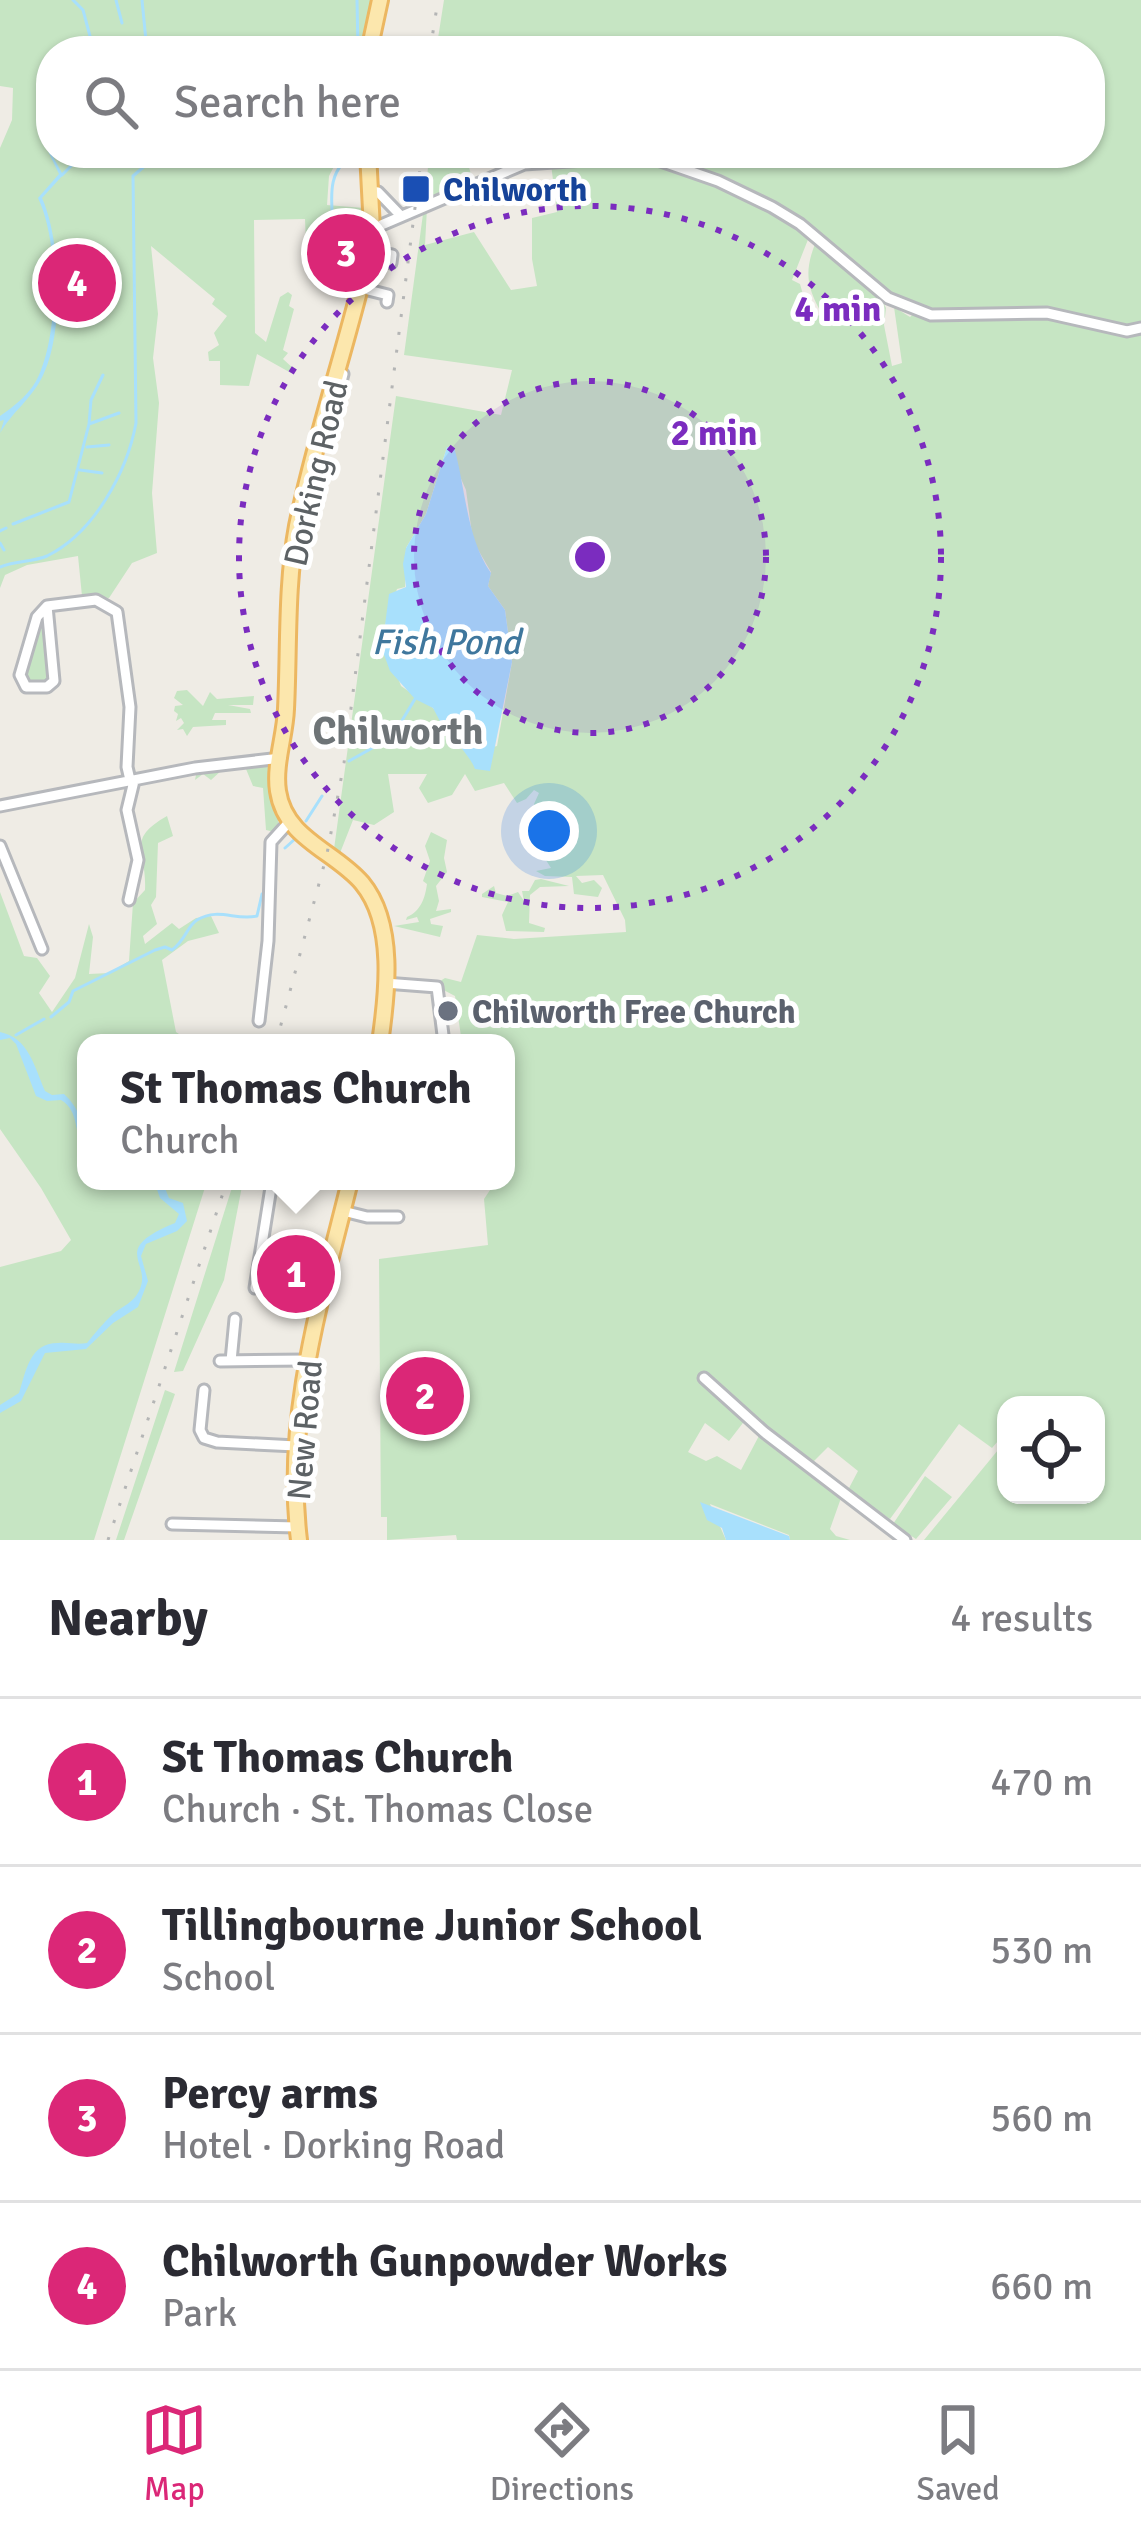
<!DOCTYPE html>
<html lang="en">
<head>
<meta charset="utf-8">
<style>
  body { margin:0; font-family:Signika,sans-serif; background:#f2f2f3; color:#2b2b33 }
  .controls { position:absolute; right:36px; bottom:36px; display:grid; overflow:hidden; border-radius:24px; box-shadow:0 3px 9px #0004 }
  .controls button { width:108px; height:108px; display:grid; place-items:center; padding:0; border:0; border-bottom:3px solid #e1e1e2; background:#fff; color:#2b2b33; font:60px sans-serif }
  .you { position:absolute; left:549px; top:831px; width:42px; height:42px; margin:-30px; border:9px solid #fff; border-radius:50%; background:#1a73e8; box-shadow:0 0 0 18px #1a73e833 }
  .badge { display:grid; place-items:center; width:78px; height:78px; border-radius:50%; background:#db2777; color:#fff; font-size:39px; font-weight:700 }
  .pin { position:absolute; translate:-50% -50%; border:6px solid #fff; box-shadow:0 3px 12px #0006 }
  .popup { position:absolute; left:77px; top:1034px; width:438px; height:156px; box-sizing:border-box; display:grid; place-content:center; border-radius:24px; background:#fff; filter:drop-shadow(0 3px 9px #0005); font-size:39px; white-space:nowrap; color:#7c7c81 }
  .popup b { font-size:45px; color:#2b2b33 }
  .popup::after { content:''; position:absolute; left:50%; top:100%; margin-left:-24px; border:24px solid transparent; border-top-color:#fff }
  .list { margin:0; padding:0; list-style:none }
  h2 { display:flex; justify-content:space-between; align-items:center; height:156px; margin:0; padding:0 48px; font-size:51px }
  h2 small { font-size:39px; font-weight:400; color:#7c7c81 }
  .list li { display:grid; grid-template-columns:78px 1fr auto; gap:36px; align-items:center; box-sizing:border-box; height:168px; padding:0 48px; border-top:3px solid #e1e1e2 }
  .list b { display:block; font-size:45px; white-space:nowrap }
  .list p { margin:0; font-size:39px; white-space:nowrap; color:#7c7c81 }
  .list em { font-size:39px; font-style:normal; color:#7c7c81 }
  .icon { flex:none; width:66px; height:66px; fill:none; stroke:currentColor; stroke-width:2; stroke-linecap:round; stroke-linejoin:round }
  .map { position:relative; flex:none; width:1141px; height:1540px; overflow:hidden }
  .search { position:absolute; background:#fff; box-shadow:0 3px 9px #0004; left:36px; right:36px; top:36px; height:132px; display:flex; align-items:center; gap:30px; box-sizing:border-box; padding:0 42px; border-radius:48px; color:#7c7c81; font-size:45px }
  .sheet { height:828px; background:#fff }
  nav { display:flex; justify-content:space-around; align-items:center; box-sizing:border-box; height:168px; border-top:3px solid #e1e1e2; background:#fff; font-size:33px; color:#7c7c81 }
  nav a { display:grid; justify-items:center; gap:6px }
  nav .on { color:#db2777 }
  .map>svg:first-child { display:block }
</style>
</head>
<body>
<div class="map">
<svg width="1141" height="1540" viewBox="0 0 1141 1540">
  <rect width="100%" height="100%" fill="#efece5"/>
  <path fill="#c6e5c3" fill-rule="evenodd" d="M 0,0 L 375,0 L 362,51 L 51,51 L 51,153 L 341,153 L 329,176 L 327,205 L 364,208 L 365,230 L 337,228 L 336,261 L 331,261 L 331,267 L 307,268 L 305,219 L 254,220 L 255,333 L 266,342 L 280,297 L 288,292 L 292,295 L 289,306 L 294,309 L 283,350 L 288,353 L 283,359 L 294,369 L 291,373 L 257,354 L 249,386 L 220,385 L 220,361 L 209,361 L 208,352 L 219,345 L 214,333 L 227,316 L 212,304 L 215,299 L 151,246 L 158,314 L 153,358 L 159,403 L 152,493 L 157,553 L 132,563 L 109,598 L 82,596 L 78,556 L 27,565 L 5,575 L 0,588 L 0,148 L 12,120 L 13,88 L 0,86 Z
    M 444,0 L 1141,0 L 1141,1540 L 924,1540 L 1003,1444 L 998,1441 L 992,1448 L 959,1424 L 890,1519 L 848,1490 L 858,1471 L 828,1447 L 811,1464 L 724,1395 L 705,1373 L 700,1381 L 746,1419 L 729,1441 L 705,1423 L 688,1452 L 706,1461 L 717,1456 L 741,1470 L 761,1432 L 860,1505 L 841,1498 L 830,1529 L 836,1536 L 850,1540 L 790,1540 L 789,1535 L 710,1504 L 726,1540 L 457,1540 L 456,1535 L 387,1540 L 387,1517 L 381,1517 L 379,1259 L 488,1245 L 484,1199 L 496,1181 L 506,1181 L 506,1043 L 462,1043 L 455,996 L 434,985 L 445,978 L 461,982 L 477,935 L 514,939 L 626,932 L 625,920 L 603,875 L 576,876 L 582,883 L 594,880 L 602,888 L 598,897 L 574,894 L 572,877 L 545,876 L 536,871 L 551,868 L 544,857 L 555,835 L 534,804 L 539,793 L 534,790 L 526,799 L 517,803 L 504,783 L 475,791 L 465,774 L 452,795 L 428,803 L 419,788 L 427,774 L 388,774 L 394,812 L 374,825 L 353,820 L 340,853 L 334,849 L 396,396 L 501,415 L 512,370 L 404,355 L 423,214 L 427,208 L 425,245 L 474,232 L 511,290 L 537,286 L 532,259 L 532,218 L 557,212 L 551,164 L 524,164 L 515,153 L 1090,153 L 1090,51 L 436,51 ZM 766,199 L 803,221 L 913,314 L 910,317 L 894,307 L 902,363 L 892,366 L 884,325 L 886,308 L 879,294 L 815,244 C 804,272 807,288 822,314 L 810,319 L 800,284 L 792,280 L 809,237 ZM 447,447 L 466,490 L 473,541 L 491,572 L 488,586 L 505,610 L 512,662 L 497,746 L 469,753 L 459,747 L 454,732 L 433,708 L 401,686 L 382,634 L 397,589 L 405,587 L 406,548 L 426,514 ZM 1006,1405 L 1096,1405 L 1096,1495 L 1006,1495 Z
    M 429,153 L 465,153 L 472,178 L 466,188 L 425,207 Z
    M 41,618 L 44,619 L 53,677 L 48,683 L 27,683 L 24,674 Z
    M 187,690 L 203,706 L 210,692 L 217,699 L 254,696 L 253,705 L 228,705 L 250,709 L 251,713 L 215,713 L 212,720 L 226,720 L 226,725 L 193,727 L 187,736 L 183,729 L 177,730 L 184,723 L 181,718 L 176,721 L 178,714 L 174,711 L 175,706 L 183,705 L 174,698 L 177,691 Z
    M 271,760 L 276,773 L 279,833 L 266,830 L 263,788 L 253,786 L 246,769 L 222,770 L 211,780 L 203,774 L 195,780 L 197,770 Z
    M 167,816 L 173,836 L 158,843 L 156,897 L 151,905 L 157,924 L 143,936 L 145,944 L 172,923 L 179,929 L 196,918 L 211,916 L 219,933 L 188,941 L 162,960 L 176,1032 L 192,1043 L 86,1043 L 86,1181 L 207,1181 L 94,1540 L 0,1540 L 0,1267 L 61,1251 L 71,1240 L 41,1188 L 0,1129 L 0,892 L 24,956 L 37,958 L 50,976 L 39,993 L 52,1012 L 75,978 L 89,924 L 93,937 L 89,974 L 109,973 L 129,961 L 133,903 L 145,890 C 147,850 125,840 167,816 Z
    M 431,832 L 447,840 L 444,858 L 447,872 L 436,886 L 439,901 L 436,911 L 451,909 L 451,912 L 430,919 L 431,924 L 443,926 L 440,937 L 394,926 L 419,922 L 417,917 L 406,920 L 407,917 C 421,911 425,898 427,884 L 423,881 L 430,861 L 425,846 Z
    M 541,879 L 569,886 L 540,887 L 530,895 L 529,923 L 545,928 L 544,932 L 506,931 L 502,915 L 508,902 L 482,897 L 482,894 L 494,886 L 496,893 L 507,896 L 518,892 L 524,901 L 522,891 L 529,891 L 535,880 Z
    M 234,1181 L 243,1181 L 224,1280 L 183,1371 L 174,1372 Z
    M 165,1390 L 175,1394 L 124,1540 L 116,1540 Z
    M 925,1476 L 952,1497 L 916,1539 L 893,1524 Z"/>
  <path fill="#a8e0fc" d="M 51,120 L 51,153 L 63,175 L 42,198 C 61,240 64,330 44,373 C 34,397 12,412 0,433 L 4,420 L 0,421 L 0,416 C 15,406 32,392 39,375 C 59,330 59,242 38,198 L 59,174 L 46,147 Z
    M 447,447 L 454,447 C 466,489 466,537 491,573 L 488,586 L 505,610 L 512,662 L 490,771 L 475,769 C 469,754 457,747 454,732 L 443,727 L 433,708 L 415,699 L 390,671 L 382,649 L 389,594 L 406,587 L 403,564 L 406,548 L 426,514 Z
    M 0,1032 C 29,1038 34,1066 45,1091 L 52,1095 L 64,1094 C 79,1107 86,1129 86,1148 C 72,1135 81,1112 61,1100 L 47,1101 L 36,1096 L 16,1044 L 10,1038 L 0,1040 Z
    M 154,1181 L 162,1181 L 169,1198 L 183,1203 L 187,1221 L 177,1231 L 146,1244 L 141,1256 L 148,1281 L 138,1307 L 113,1323 L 86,1349 L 45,1353 L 21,1401 L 0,1413 L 0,1405 L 19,1393 C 26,1372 29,1343 58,1343 C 69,1342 76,1345 87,1343 C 95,1333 103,1323 113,1314 C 120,1308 130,1304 136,1296 C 159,1263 104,1252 175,1223 L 179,1214 L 160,1198 Z
    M 700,1502 L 789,1536 L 790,1540 L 726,1540 L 722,1528 L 707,1520 Z"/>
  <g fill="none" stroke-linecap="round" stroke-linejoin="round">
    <path stroke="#a8e0fc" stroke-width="3" d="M 73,0 L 83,10 L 94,51
      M 116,0 L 122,23
      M 142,0 L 147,51
      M 357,0 L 358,51
      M 128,40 L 131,51
      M 62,175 L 84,153
      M 334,243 C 334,210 320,169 358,153
      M 89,424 L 91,400 L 103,375
      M 87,447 L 109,445
      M 80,470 L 102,473
      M 13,524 L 69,502 L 89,424 L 119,413
      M 0,531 L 6,528
      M 0,543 L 4,550
      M 0,567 C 14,561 33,562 47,556 C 94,533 127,472 136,423 L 133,176 L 160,153
      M 349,761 L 392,737 L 415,699
      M 306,821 L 322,796
      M 285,848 L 295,839
      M 51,1017 L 69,1002 L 73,991 L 155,950 L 165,947 L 172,950 C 186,940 187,926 197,920 C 219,907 235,921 257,916 L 262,894
      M 16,1035 L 44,1019"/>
    <defs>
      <path id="street" d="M 370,191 L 378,192 L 401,216
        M 372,229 L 524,164 L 646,156 L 718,181 L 772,207 L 800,224 L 888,298 L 931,315 L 1047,313 L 1127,331 L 1141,328
        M 369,251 L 392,255 L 391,263
        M 360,288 L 388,295 L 387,302
        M 324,422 L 331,420 L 343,374
        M 47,606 L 54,681 L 47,687 L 26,687 L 20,675 L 37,617 L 47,606 L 96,600 L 117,612 L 130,707 L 127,767 L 130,780
        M 0,806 L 195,768 L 281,758
        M 0,846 L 42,949
        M 129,900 L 138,860 L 127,810 L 134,781
        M 385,983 L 437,987 L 444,1043
        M 259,1021 L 268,941 L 271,842 L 290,821
        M 343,1211 L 367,1217 L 398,1217
        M 265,1244 L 331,1255
        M 255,1288 L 272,1181
        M 220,1361 L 307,1360
        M 231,1361 L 235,1319
        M 704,1378 L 764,1432 L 905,1540
        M 204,1390 L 200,1430 L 204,1438 L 217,1442 L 296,1446
        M 172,1524 L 297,1527"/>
      <path id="primary" d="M 369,51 L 380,0
        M 368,153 L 372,229 L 369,251 C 348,343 316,433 297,526 C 286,586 289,649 286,709 C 285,736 274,765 278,791 C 285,839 335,851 362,883 C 396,924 387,995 380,1043
        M 299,1540 C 284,1417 321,1299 350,1181"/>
    </defs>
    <use href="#street" stroke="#b6b8bc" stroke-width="15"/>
    <use href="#primary" stroke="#ecb761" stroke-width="20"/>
    <use href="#street" stroke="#fff" stroke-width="9"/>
    <use href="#primary" stroke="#fce7ad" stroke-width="14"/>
    <path stroke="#b4b5b5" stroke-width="3" stroke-dasharray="3 15" stroke-linecap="butt" d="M 430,51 L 438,0
      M 276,1043 L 327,854 L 344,763 L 422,153
      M 108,1540 L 227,1181"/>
  </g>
  <circle cx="590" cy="557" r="176" fill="#7b2cbf" fill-opacity=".12"/>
  <g fill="none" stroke="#7b2cbf" stroke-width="6" stroke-dasharray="6 12">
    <circle cx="590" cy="557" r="176"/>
    <circle cx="590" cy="557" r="351"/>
  </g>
  <rect fill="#1a4fb4" stroke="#fff" stroke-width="4.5" x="401" y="174" width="30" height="30" rx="6"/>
  <circle fill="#6b7280" stroke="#fff" stroke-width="4.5" cx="448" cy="1011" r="12"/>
  <g text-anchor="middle" stroke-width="10" stroke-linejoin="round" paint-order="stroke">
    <g font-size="33" font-weight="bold" fill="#164399" stroke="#fff" text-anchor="start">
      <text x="443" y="201">Chilworth</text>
    </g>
    <g font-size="33" fill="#5d6265" stroke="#fff">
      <text transform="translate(315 473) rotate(-77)" y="12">Dorking Road</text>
      <text transform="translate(304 1430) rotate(-85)" y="12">New Road</text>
    </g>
    <g font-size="33" font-weight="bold" fill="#5b616d" stroke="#fff" text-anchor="start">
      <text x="472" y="1023">Chilworth Free Church</text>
    </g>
    <g font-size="36" font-style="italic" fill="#3f779d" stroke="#fff">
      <text x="446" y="654">Fish Pond</text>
    </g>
    <g font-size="39" font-weight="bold" fill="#6e7477" stroke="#fff">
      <text x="398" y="744">Chilworth</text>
    </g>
  </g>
  <circle cx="590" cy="557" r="18" fill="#7b2cbf" stroke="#fff" stroke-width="6"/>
  <g font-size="36" text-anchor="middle" font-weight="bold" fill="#7b2cbf" stroke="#fff" stroke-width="10" stroke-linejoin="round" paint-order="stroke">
    <text x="838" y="321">4 min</text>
    <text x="714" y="445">2 min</text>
  </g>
</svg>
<div class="controls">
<button><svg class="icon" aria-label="locate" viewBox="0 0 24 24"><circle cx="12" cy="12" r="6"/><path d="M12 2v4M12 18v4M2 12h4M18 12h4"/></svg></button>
</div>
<div class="you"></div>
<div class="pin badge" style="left:296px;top:1274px">1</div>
<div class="popup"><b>St Thomas Church</b>Church</div>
<div class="pin badge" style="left:425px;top:1396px">2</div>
<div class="pin badge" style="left:346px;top:253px">3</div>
<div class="pin badge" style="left:77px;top:283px">4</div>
<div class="search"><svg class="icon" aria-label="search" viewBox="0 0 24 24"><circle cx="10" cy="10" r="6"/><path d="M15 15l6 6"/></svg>Search here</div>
</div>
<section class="sheet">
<h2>Nearby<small>4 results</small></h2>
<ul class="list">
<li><span class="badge">1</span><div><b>St Thomas Church</b><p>Church · St. Thomas Close</p></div><em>470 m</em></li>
<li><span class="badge">2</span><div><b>Tillingbourne Junior School</b><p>School</p></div><em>530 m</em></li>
<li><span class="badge">3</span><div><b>Percy arms</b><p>Hotel · Dorking Road</p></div><em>560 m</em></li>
<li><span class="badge">4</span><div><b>Chilworth Gunpowder Works</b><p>Park</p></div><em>660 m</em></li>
</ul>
</section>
<nav>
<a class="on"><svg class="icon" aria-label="map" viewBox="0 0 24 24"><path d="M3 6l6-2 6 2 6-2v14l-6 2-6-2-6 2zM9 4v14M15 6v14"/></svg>Map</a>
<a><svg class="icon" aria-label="directions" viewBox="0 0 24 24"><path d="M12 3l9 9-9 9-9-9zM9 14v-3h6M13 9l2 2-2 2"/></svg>Directions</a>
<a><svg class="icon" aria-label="saved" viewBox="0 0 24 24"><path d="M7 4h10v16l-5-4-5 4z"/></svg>Saved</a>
</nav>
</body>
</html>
